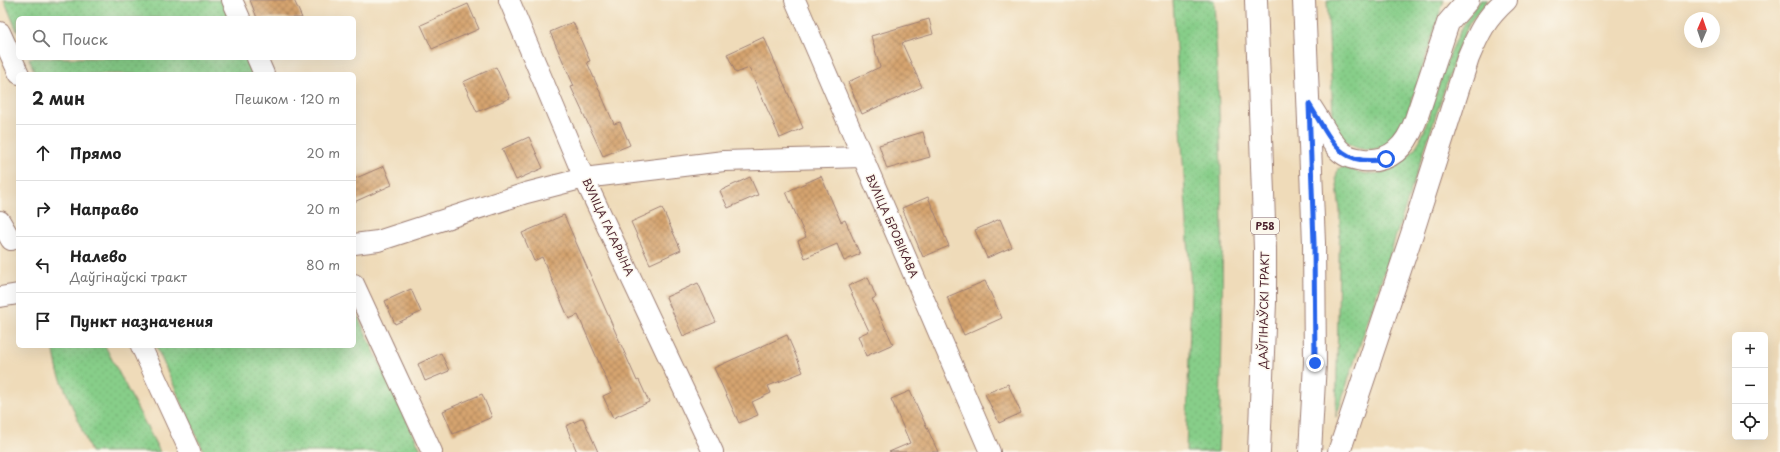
<!DOCTYPE html>
<html lang="ru">
<head>
<meta charset="utf-8">
<style>
  body { margin:0; font-family:"Playpen Sans",sans-serif; background:#f2f2f2; color:#222 }
  .controls { position:absolute; right:12px; bottom:12px; display:grid; overflow:hidden; border-radius:6px; box-shadow:0 4px 16px #0002 }
  .controls button { width:36px; height:36px; display:grid; place-items:center; padding:0; border:0; border-bottom:1px solid #e0e0e0; background:#fff; color:#222; font:20px sans-serif }
  .compass { position:absolute; left:1684px; top:12px; width:36px; height:36px; border-radius:50%; background:#fff; box-shadow:0 4px 16px #0002; rotate:2deg }
  .stop { position:absolute; width:12px; height:12px; margin:-9px; border:3px solid #2563eb; border-radius:50%; background:#fff }
  .stop.end { background:#2563eb; border-color:#fff; box-shadow:0 1px 4px #0008 }
  .list { margin:0; padding:0; list-style:none }
  h2 { display:flex; justify-content:space-between; align-items:center; height:52px; margin:0; padding:0 16px; font-size:17px }
  h2 small { font-size:13px; font-weight:400; color:#767676 }
  .list li { display:grid; grid-template-columns:26px 1fr auto; gap:12px; align-items:center; box-sizing:border-box; height:56px; padding:0 16px; border-top:1px solid #e0e0e0 }
  .list b { display:block; font-size:15px; white-space:nowrap }
  .list p { margin:0; font-size:13px; white-space:nowrap; color:#767676 }
  .list em { font-size:13px; font-style:normal; color:#767676 }
  .icon { flex:none; width:22px; height:22px; fill:none; stroke:currentColor; stroke-width:2; stroke-linecap:round; stroke-linejoin:round }
  .map { position:relative; flex:none; width:1780px; height:452px; overflow:hidden }
  .search { position:absolute; background:#fff; box-shadow:0 4px 16px #0002; left:16px; top:16px; width:340px; height:44px; display:flex; align-items:center; gap:10px; box-sizing:border-box; padding:0 14px; border-radius:6px; color:#767676; font-size:15px }
  .panel { position:absolute; background:#fff; box-shadow:0 4px 16px #0002; left:16px; top:72px; width:340px; height:276px; border-radius:6px }
  .map>svg:first-child { display:block }
</style>
</head>
<body>
<div class="map">
<svg width="1780" height="452" viewBox="0 0 1780 452">
  <defs>
    <pattern id="grass-dots" width="8" height="8" patternUnits="userSpaceOnUse"><rect width="8" height="8" fill="#87ce89"/><path d="M2 2h.1M6 6h.1" fill="none" stroke="#76b076" stroke-width="1.8" stroke-linecap="round"/></pattern>
    <pattern id="building-cross-hatch" width="8" height="8" patternUnits="userSpaceOnUse"><rect width="8" height="8" fill="#d5a470"/><path d="M0 0l8 8M0 8l8-8" fill="none" stroke="#af855c"/></pattern>
  </defs>
  <rect width="100%" height="100%" fill="#fbf7ec"/>
  <filter id="ink" filterUnits="userSpaceOnUse"><feTurbulence type="fractalNoise" baseFrequency=".025" numOctaves="2"/><feDisplacementMap in="SourceGraphic" scale="8" xChannelSelector="R" yChannelSelector="G"/><feConvolveMatrix kernelMatrix="1 2 1 2 8 2 1 2 1" color-interpolation-filters="sRGB"/></filter>
  <filter id="wash" filterUnits="userSpaceOnUse"><feTurbulence type="fractalNoise" baseFrequency=".012" numOctaves="4" result="noise"/><feDisplacementMap in="SourceGraphic" scale="16" xChannelSelector="R" yChannelSelector="G"/><feGaussianBlur stdDeviation="0.9" result="paint"/><feColorMatrix in="noise" values="0 0 0 0 0 0 0 0 0 0 0 0 0 0 0 0 0 1.4 0 .05"/><feComposite in="paint" operator="in"/></filter>
  <g filter="url(#wash)">
    <rect width="100%" height="100%" fill="#efdbb9"/>
    <path fill="url(#grass-dots)" stroke="#68765a" d="M 4,0 L 222,0 L 229,18 L 18,18 L 18,33 Z
      M 1173,0 L 1214,0 C 1222,150 1226,301 1218,452 L 1186,452 L 1191,289 Z
      M 1327,0 L 1444,0 L 1403,128 C 1399,133 1395,139 1391,142 C 1374,155 1349,151 1338,133 C 1334,128 1334,120 1333,115 Z
      M 1480,0 L 1488,0 L 1470,22 L 1459,45 L 1336,417 L 1340,211 L 1336,177 L 1338,169 L 1344,167 C 1350,169 1356,171 1362,173 C 1391,179 1415,155 1424,131 C 1439,85 1450,39 1480,0 Z
      M 29,58 L 246,58 L 253,74 L 35,74 Z
      M 354,309 L 422,452 L 204,452 L 156,346 L 354,346 Z
      M 53,346 L 105,346 L 160,452 L 91,452 L 58,372 Z"/>
    <g id="blocks">
      <path fill="url(#building-cross-hatch)" d="M 250,0 L 294,0 L 302,18 L 257,18 Z
        M 468,4 L 479,29 L 432,49 L 421,25 Z
        M 929,19 L 933,34 L 902,43 L 922,87 L 862,114 L 848,82 L 880,67 L 871,36 Z
        M 573,22 L 590,61 L 587,62 L 614,124 L 620,122 L 630,145 L 603,156 L 571,87 L 574,86 L 550,32 Z
        M 764,37 L 803,128 L 780,138 L 749,68 L 736,73 L 727,54 Z
        M 496,67 L 510,98 L 477,112 L 463,82 Z
        M 923,132 L 930,157 L 887,169 L 879,145 Z
        M 529,137 L 543,168 L 516,180 L 502,149 Z
        M 384,166 L 392,185 L 354,202 L 354,179 Z
        M 821,176 L 841,222 L 845,220 L 860,254 L 844,261 L 837,244 L 805,258 L 798,241 L 806,237 L 786,192 Z
        M 750,177 L 758,195 L 728,208 L 720,191 Z
        M 928,197 L 949,246 L 923,257 L 902,208 Z
        M 662,208 L 681,250 L 650,264 L 631,222 Z
        M 564,215 L 637,381 L 639,380 L 649,402 L 613,418 L 603,396 L 612,392 L 578,315 L 569,319 L 542,257 L 534,261 L 522,233 Z
        M 1000,219 L 1012,247 L 987,258 L 975,230 Z
        M 868,277 L 876,297 L 872,299 L 893,344 L 866,356 L 858,336 L 869,331 L 848,286 Z
        M 985,281 L 1002,318 L 964,335 L 947,297 Z
        M 698,283 L 716,322 L 683,336 L 666,297 Z
        M 411,289 L 421,312 L 395,324 L 385,301 Z
        M 787,335 L 803,372 L 768,386 L 771,393 L 752,402 L 758,415 L 739,423 L 714,368 Z
        M 441,353 L 449,371 L 425,381 L 418,364 Z
        M 1008,384 L 1021,413 L 999,423 L 985,394 Z
        M 910,391 L 930,434 L 938,452 L 889,452 L 910,443 L 891,399 Z
        M 482,394 L 492,417 L 453,434 L 443,411 Z
        M 583,418 L 598,452 L 577,452 L 566,426 Z"/>
    </g>
  </g>
  <g filter="url(#ink)">
    <use href="#blocks" fill-opacity="0" stroke="#9c7d72" stroke-width="1"/>
    <g fill="none" stroke-linecap="round" stroke-linejoin="round">
      <defs>
        <path id="street" d="M 232,0 L 240,18
          M 509,0 L 584,178 L 713,452
          M 795,0 L 990,452
          M 0,32 L 19,74
          M 257,58 L 264,74
          M 0,221 L 11,240
          M 354,244 L 378,241 L 526,193 L 584,178 L 724,161 L 862,157
          M 354,284 L 432,452
          M 0,297 L 18,294
          M 141,346 L 190,452"/>
        <path id="primary" d="M 1256,0 L 1265,249 L 1265,302 L 1259,452
          M 1304,0 L 1314,243 L 1315,363 L 1310,452
          M 1309,105 C 1319,119 1327,136 1338,149 C 1344,156 1355,159 1363,160 C 1391,163 1406,146 1415,122 L 1448,23 L 1468,0
          M 1339,452 L 1412,234 L 1468,58 C 1479,32 1485,19 1506,0"/>
      </defs>
      <use href="#street" stroke="#9c7d72" stroke-width="22"/>
      <use href="#primary" stroke="#9c7d72" stroke-width="24"/>
      <use href="#street" stroke="#fff" stroke-width="20"/>
      <use href="#primary" stroke="#fff" stroke-width="22"/>
    </g>
  </g>
  <g fill="none" stroke-linecap="round" stroke-linejoin="round" filter="url(#ink)">
    <path stroke="#2563eb" stroke-width="5" d="M 1315,363 L 1314,243 L 1309,104 C 1331,138 1338,168 1386,159"/>
  </g>
  <g text-anchor="middle" stroke-width="3" stroke-linejoin="round" paint-order="stroke">
    <rect fill="#fbf7ec" stroke="#7f6065" stroke-width="1" x="1251" y="218" width="28" height="16" rx="3"/>
    <g font-size="10" font-weight="bold" fill="#4a1f2b">
      <text x="1265" y="230">Р58</text>
    </g>
    <g font-size="11" fill="#4a1f2b" stroke="#fbf7ec">
      <text transform="translate(892 226) rotate(66)" y="4">ВУЛІЦА БРОВІКАВА</text>
      <text transform="translate(608 227) rotate(65)" y="4">ВУЛІЦА ГАГАРЫНА</text>
      <text transform="translate(1264 310) rotate(-89)" y="4">ДАЎГІНАЎСКІ ТРАКТ</text>
    </g>
  </g>
</svg>
<div class="controls">
<button>+</button>
<button>−</button>
<button><svg class="icon" aria-label="locate" viewBox="0 0 24 24"><circle cx="12" cy="12" r="6"/><path d="M12 2v4M12 18v4M2 12h4M18 12h4"/></svg></button>
</div>
<svg class="compass" viewBox="-18 -18 36 36"><path d="M0-13l5 13h-10z" fill="#e53935"/><path d="M0 13l5-13h-10z" fill="#767676"/></svg>
<div class="stop" style="left:1386px;top:159px"></div>
<div class="stop end" style="left:1315px;top:363px"></div>
<div class="search"><svg class="icon" aria-label="search" viewBox="0 0 24 24"><circle cx="10" cy="10" r="6"/><path d="M15 15l6 6"/></svg>Поиск</div>
<section class="panel">
<h2>2 мин<small>Пешком · 120 m</small></h2>
<ul class="list">
<li><svg class="icon" aria-label="ahead" viewBox="0 0 24 24"><path d="M12 20V5M6 11l6-6 6 6"/></svg><div><b>Прямо</b></div><em>20 m</em></li>
<li><svg class="icon" aria-label="right" viewBox="0 0 24 24"><path d="M7 20v-9h11M14 6l5 5-5 5"/></svg><div><b>Направо</b></div><em>20 m</em></li>
<li><svg class="icon" aria-label="left" viewBox="0 0 24 24"><path d="M17 20v-9H6M10 6l-5 5 5 5"/></svg><div><b>Налево</b><p>Даўгінаўскі тракт</p></div><em>80 m</em></li>
<li><svg class="icon" aria-label="arrive" viewBox="0 0 24 24"><path d="M6 21V4h12l-3 4 3 4H6"/></svg><div><b>Пункт назначения</b></div></li>
</ul>
</section>
</div>
</body>
</html>
